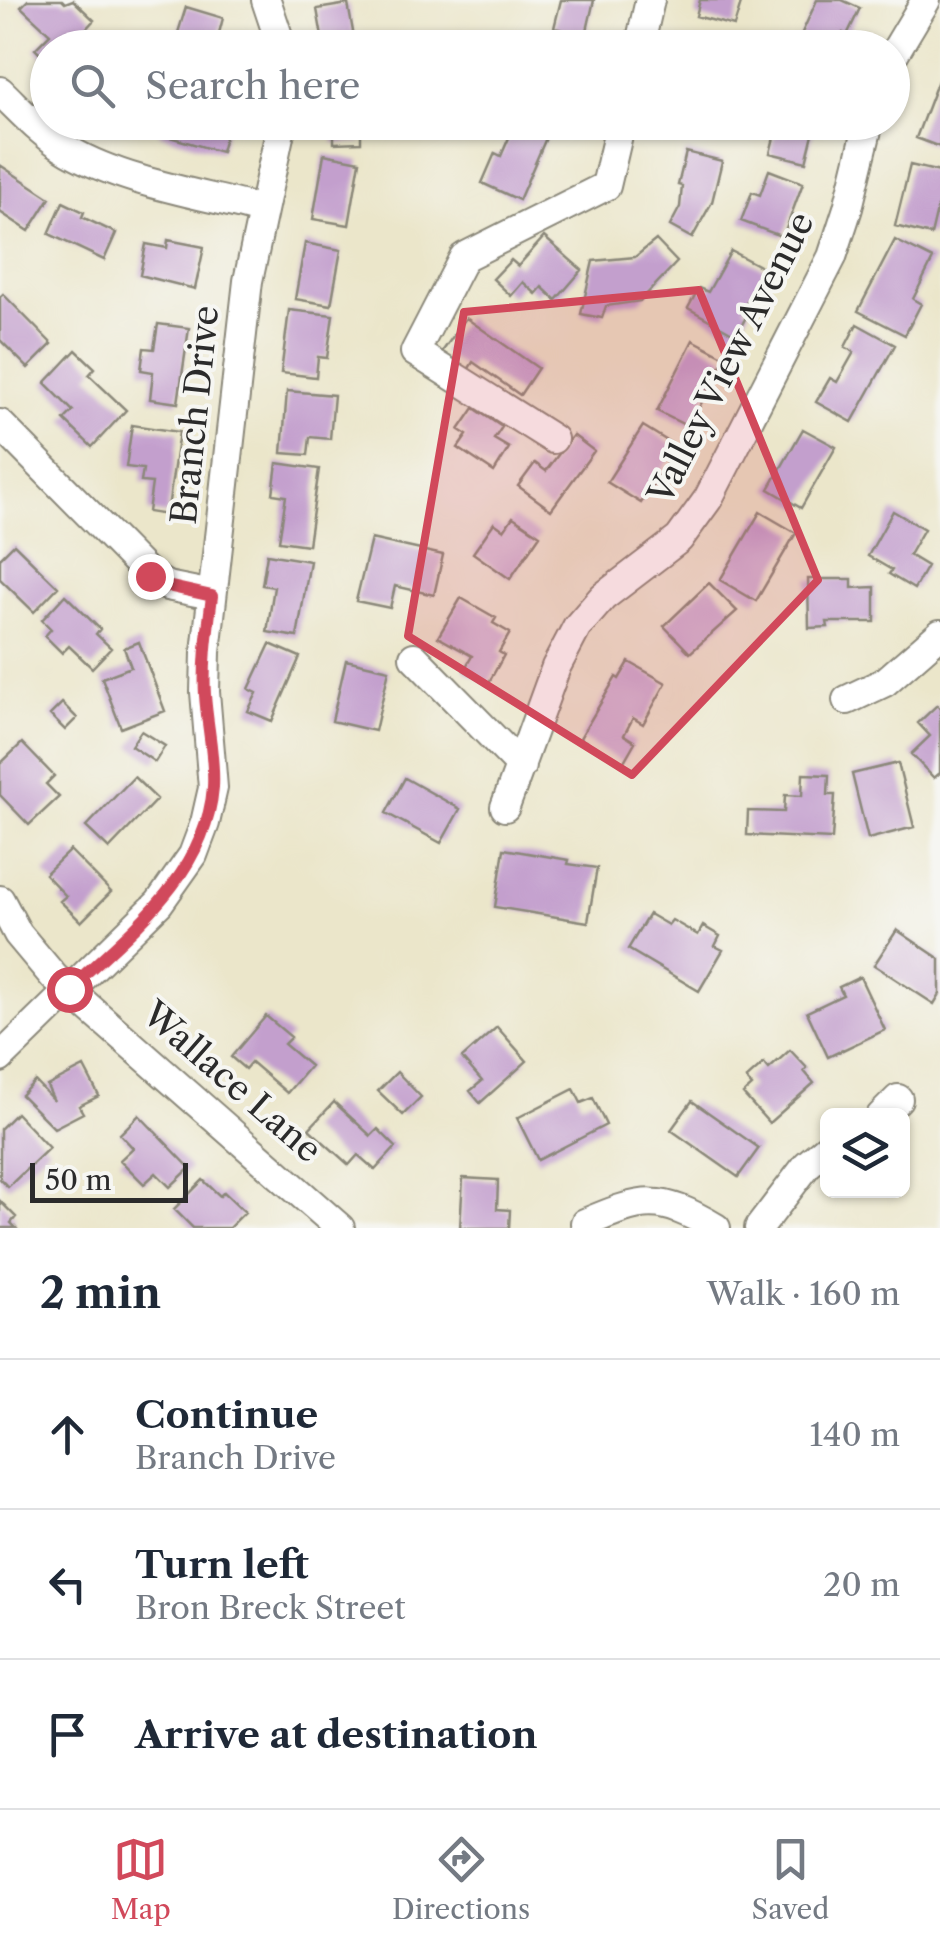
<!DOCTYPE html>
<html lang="en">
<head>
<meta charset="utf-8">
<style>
  body { margin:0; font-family:"Libre Caslon Text",serif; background:#f2f2f3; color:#1f2937 }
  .controls { position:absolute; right:30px; bottom:30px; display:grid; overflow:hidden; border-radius:15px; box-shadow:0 2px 8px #0004 }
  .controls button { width:90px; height:90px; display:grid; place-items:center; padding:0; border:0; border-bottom:2px solid #e0e1e3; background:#fff; color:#1f2937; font:50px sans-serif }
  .scale { position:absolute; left:30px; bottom:25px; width:158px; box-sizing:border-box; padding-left:10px; border:5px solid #2b2b2b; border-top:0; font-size:28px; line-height:35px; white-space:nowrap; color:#2b2b2b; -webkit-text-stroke:8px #f6f6f2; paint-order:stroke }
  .stop { position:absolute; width:30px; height:30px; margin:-22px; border:8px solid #d1495b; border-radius:50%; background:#fff }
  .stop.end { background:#d1495b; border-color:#fff; box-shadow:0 2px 10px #0008 }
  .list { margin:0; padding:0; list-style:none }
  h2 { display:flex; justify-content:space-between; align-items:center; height:130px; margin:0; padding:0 40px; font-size:42px }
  h2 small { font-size:32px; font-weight:400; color:#747a83 }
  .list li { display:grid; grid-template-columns:65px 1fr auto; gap:30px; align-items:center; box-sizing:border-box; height:150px; padding:0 40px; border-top:2px solid #e0e1e3 }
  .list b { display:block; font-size:38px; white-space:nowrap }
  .list p { margin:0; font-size:32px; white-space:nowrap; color:#747a83 }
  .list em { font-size:32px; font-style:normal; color:#747a83 }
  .icon { flex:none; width:55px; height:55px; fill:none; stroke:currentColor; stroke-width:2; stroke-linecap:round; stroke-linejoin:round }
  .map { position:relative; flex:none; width:940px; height:1228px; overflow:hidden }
  .search { position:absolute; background:#fff; box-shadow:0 2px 8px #0004; left:30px; right:30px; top:30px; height:110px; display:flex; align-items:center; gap:25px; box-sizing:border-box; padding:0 35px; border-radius:55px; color:#747a83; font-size:38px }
  .sheet { height:580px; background:#fff }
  nav { display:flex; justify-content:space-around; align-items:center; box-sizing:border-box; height:140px; border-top:2px solid #e0e1e3; background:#fff; font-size:28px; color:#747a83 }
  nav a { display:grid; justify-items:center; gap:5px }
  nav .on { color:#d1495b }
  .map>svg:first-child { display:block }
</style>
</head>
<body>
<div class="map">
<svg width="940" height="1228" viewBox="0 0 940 1228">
  <rect width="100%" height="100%" fill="#f6f6f2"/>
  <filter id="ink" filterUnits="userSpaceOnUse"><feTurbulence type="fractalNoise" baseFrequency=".01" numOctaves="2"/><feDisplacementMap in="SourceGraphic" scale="20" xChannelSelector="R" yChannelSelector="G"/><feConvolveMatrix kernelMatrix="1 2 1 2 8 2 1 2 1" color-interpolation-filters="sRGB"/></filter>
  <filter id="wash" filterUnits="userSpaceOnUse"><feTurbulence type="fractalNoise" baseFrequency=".0048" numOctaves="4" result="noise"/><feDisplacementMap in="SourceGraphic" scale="40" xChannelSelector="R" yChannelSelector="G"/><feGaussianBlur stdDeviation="2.25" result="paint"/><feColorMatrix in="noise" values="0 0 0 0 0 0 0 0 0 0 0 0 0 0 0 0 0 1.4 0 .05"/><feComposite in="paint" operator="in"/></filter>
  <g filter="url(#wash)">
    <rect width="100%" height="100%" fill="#ebe6ca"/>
    <g id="blocks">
      <path fill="#c39fcd" d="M 28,0 L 62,0 L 65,3 L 73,0 L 94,20 L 68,48 L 48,48 L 48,62 L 35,49 L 50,34 L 21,7 Z
        M 561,0 L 594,0 L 586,35 L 554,28 Z
        M 700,0 L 742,0 L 734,26 L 696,16 Z
        M 817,0 L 842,0 L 860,8 L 847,35 L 843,33 L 836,48 L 795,48 Z
        M 348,4 L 356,48 L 324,48 L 317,9 Z
        M 186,7 L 223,18 L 215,48 L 184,48 L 186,39 L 177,36 Z
        M 940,75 L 940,147 L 916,138 Z
        M 163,122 L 229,122 L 221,152 L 159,134 Z
        M 334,122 L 361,122 L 361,142 L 334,143 Z
        M 778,122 L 816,122 L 806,162 L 770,153 Z
        M 515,124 L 546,138 L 519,200 L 482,183 L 495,153 L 501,156 Z
        M 686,152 L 722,161 L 712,202 L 692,238 L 670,226 L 680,207 L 682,186 L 678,185 Z
        M 324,154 L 360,161 L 349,225 L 313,219 Z
        M 0,165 L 50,198 L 29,231 L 0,212 Z
        M 910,165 L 940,172 L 940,197 L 931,235 L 895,226 Z
        M 769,170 L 803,183 L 783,237 L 741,221 L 752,192 L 760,195 Z
        M 63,202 L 84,212 L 82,217 L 116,233 L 104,260 L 49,234 Z
        M 544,237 L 582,270 L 556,300 L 542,287 L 536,294 L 523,282 L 511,296 L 493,279 L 511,260 L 518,266 Z
        M 168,240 L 204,247 L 195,289 L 140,275 L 146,244 L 167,248 Z
        M 656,240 L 677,262 L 640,301 L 606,306 L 602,318 L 581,314 L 593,261 L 635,257 Z
        M 895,240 L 933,259 L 913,299 L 921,304 L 905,335 L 858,311 Z
        M 305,243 L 341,250 L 331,305 L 295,299 Z
        M 731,251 L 765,269 L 744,307 L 750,310 L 736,335 L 688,308 L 699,288 L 708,292 Z
        M 3,294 L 52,344 L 28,368 L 0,340 L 0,297 Z
        M 289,310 L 333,315 L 327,358 L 318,357 L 316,377 L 281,373 Z
        M 466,318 L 538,368 L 520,395 L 473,362 L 468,370 L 442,352 Z
        M 158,324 L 189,328 L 178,403 L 150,399 L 153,372 L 141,370 L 144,348 L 154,349 Z
        M 857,324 L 895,345 L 852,422 L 816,402 L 830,378 L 837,382 L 854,352 L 845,347 Z
        M 693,340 L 725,357 L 689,427 L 657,411 Z
        M 76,350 L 95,368 L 89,375 L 126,410 L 92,447 L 64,420 L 73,411 L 45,383 Z
        M 287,391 L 334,395 L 330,439 L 310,437 L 308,455 L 282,453 Z
        M 474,408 L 502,427 L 494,439 L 509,448 L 494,472 L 458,448 L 467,435 L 459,430 Z
        M 132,425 L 179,432 L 167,515 L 148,512 L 152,483 L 141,482 L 143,469 L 126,467 Z
        M 643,426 L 677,447 L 641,503 L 607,482 Z
        M 803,429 L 836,447 L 801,508 L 769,489 Z
        M 573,435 L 594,451 L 551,510 L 518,486 L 535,463 L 546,471 Z
        M 277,463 L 319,469 L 308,545 L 279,541 L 286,496 L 273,494 Z
        M 893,511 L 924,529 L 909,555 L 927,566 L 914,589 L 889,574 L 892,570 L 868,556 Z
        M 760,512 L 796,533 L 756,601 L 720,580 Z
        M 513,517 L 540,535 L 510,579 L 473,553 L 494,523 L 504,530 Z
        M 371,539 L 443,555 L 434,595 L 395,586 L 390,608 L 356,601 Z
        M 14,544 L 58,587 L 34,612 L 0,579 L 0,558 Z
        M 267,554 L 310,561 L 297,637 L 267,632 L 274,587 L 262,585 Z
        M 808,579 L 852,579 L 852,588 L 875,587 L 875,622 L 827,622 L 828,627 L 809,628 Z
        M 709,583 L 737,611 L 690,653 L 664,626 Z
        M 65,595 L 100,629 L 96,634 L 111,648 L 92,668 L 69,646 L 62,653 L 45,636 L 51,629 L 42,620 Z
        M 461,598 L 496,618 L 493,623 L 510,633 L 499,652 L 504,655 L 488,684 L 464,670 L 472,656 L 438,637 Z
        M 139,642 L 165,711 L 121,728 L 102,678 L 131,667 L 124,648 Z
        M 270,644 L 300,657 L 272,721 L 248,711 L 257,693 L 249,689 Z
        M 346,660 L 389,670 L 375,731 L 332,721 Z
        M 629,662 L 666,683 L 643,724 L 633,718 L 624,735 L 635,742 L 623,763 L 580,738 L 616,677 L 619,679 Z
        M 62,703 L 77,718 L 65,730 L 50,715 Z
        M 937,705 L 940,709 L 940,773 L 934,778 L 911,754 L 930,736 L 918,723 Z
        M 141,731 L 165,746 L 155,762 L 131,746 Z
        M 22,743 L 54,776 L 46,784 L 59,797 L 29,825 L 0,795 L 0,764 Z
        M 898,763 L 914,827 L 868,839 L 852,774 Z
        M 803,774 L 829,775 L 828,795 L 835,795 L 832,839 L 747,835 L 748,811 L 784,812 L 785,795 L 802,796 Z
        M 134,777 L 157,799 L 109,849 L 86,827 Z
        M 405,778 L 460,809 L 441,843 L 386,813 Z
        M 504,849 L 569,860 L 568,864 L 597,868 L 588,922 L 495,907 Z
        M 70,850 L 111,892 L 81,922 L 60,901 L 66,896 L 45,874 Z
        M 649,914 L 668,925 L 672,920 L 698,935 L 703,926 L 720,936 L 715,946 L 723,950 L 699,991 L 628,949 Z
        M 897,930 L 940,959 L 940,994 L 934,1004 L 874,965 Z
        M 860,977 L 885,1030 L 828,1057 L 807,1012 L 843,995 L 839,987 Z
        M 266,1016 L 291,1037 L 284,1044 L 310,1066 L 287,1093 L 251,1062 L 245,1069 L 231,1057 Z
        M 497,1027 L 527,1061 L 480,1103 L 470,1091 L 482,1081 L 462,1058 Z
        M 790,1050 L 807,1068 L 804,1071 L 814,1083 L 769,1123 L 743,1094 L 752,1086 L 746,1079 L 764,1063 L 769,1069 Z
        M 84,1067 L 99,1096 L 79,1106 L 83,1113 L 54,1128 L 21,1095 L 35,1081 L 54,1101 L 47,1086 Z
        M 397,1072 L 421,1097 L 403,1115 L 378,1091 Z
        M 574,1089 L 581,1103 L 593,1098 L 606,1125 L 538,1160 L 517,1118 Z
        M 692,1101 L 759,1148 L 738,1177 L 671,1130 Z
        M 334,1102 L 371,1136 L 378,1129 L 396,1147 L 375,1170 L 358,1155 L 349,1165 L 309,1129 Z
        M 16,1113 L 49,1148 L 8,1187 L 0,1179 L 0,1129 Z
        M 139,1115 L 190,1168 L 170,1187 L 156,1173 L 144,1184 L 120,1160 L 133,1148 L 120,1134 Z
        M 463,1178 L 498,1180 L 497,1209 L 510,1210 L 509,1228 L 460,1228 Z
        M 203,1180 L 220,1196 L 224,1192 L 245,1212 L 229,1228 L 193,1228 L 174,1209 Z
        M 0,1201 L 16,1217 L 11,1223 L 16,1228 L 0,1228 Z"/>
    </g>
  </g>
  <g filter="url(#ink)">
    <use href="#blocks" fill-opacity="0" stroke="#8b887a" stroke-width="2.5"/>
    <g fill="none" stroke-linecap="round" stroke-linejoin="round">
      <defs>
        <path id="minor" d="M 266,0 L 282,48
          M 639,48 L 650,0
          M 892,57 L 926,0
          M 0,91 C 22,112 43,136 70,151 C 123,182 201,194 261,210
          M 0,424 L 150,576 L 167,586 L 212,595
          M 553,439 L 415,352 L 464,257 L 606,186 L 621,122
          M 414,657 L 521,766
          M 847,700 L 885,682 L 940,634
          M 505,807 L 556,667 L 577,627 L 603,597 L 679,539 L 708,499 L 832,257 L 848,208 L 869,122
          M 0,900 L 18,934 L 54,977 L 340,1228
          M 0,1058 L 159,903 L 193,855 L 205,823 L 213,788 L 205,692 L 206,652 L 248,281 L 282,122
          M 881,1116 L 898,1099
          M 585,1223 C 644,1198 659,1194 716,1228
          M 759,1228 L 807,1165 L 828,1147"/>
      </defs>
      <use href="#minor" stroke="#8b887a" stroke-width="32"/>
      <use href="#minor" stroke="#fff" stroke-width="28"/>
    </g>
  </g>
  <g fill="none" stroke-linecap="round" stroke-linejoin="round" filter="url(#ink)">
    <path stroke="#d1495b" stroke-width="12" d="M 69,989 C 128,933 206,876 213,787 C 215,757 207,726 205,695 C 203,662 208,629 212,596 L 167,586 L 150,576"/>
  </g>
  <path fill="#d1495b" fill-opacity="0.2" stroke="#d1495b" stroke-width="8" stroke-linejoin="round" d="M 699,290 L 818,580 L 632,775 L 408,636 L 464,312 Z"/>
  <g text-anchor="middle" stroke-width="8" stroke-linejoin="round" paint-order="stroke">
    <g font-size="35" fill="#2b2b2b" stroke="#f6f6f2">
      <text transform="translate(731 358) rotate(-63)" y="12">Valley View Avenue</text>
      <text transform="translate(195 415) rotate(-84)" y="12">Branch Drive</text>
      <text transform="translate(232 1082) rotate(41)" y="12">Wallace Lane</text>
    </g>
  </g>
</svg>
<div class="controls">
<button><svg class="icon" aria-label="layers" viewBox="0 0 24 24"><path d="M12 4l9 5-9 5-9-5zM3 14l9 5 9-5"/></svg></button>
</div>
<div class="scale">50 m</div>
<div class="stop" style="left:69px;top:989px"></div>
<div class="stop end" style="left:150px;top:576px"></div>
<div class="search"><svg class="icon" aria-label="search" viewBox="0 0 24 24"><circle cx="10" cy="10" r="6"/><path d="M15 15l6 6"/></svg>Search here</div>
</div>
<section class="sheet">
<h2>2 min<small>Walk · 160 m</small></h2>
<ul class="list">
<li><svg class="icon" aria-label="ahead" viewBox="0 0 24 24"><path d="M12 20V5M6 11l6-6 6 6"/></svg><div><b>Continue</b><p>Branch Drive</p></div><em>140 m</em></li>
<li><svg class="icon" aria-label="left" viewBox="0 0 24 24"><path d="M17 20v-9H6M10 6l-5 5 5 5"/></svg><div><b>Turn left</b><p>Bron Breck Street</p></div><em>20 m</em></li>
<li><svg class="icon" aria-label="arrive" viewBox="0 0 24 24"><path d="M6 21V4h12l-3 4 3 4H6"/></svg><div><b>Arrive at destination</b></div></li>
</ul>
</section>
<nav>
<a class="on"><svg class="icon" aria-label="map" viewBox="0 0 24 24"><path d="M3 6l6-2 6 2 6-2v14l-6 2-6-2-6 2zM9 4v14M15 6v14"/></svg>Map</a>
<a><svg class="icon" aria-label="directions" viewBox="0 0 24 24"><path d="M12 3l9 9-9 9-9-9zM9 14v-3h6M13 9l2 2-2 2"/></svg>Directions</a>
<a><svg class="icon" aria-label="saved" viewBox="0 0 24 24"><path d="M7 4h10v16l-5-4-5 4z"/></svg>Saved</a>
</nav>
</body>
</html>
